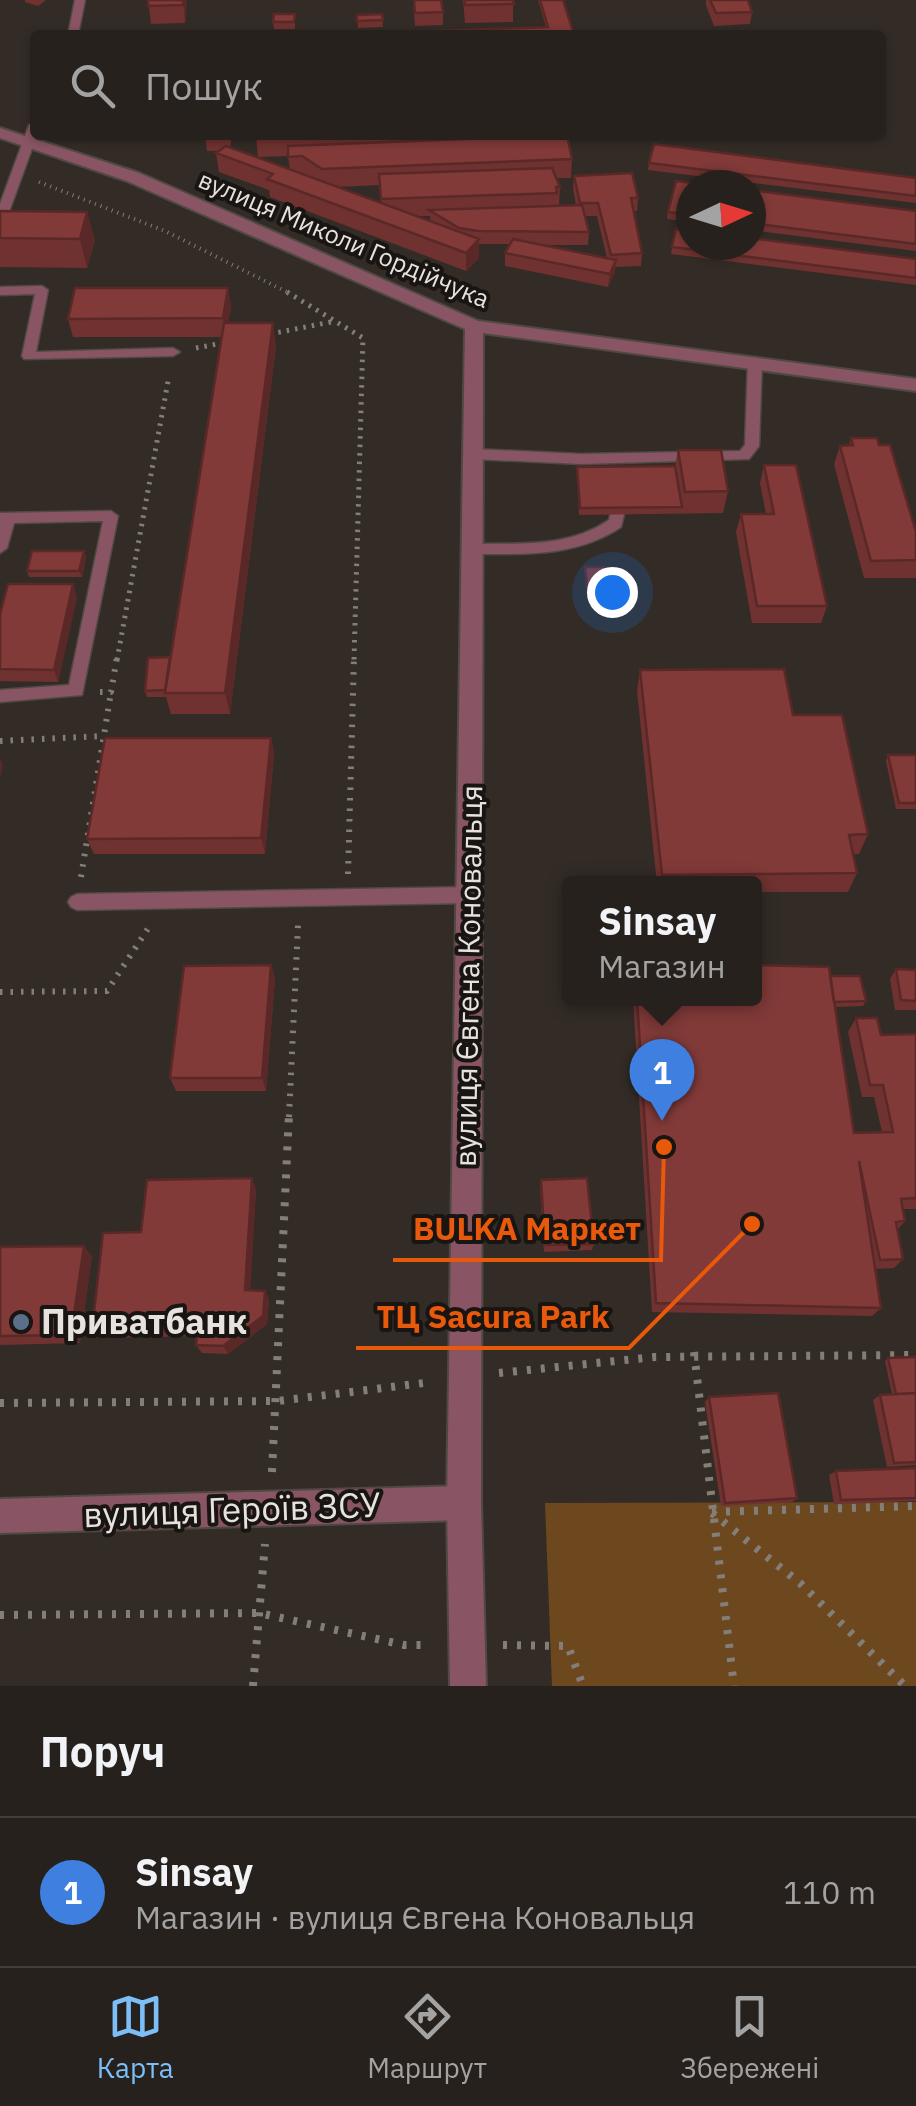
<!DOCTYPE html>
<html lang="uk">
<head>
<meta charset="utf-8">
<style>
  body { margin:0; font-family:"IBM Plex Sans",sans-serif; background:#322e29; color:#f1f3f6 }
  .compass { position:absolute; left:676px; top:170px; width:90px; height:90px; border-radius:50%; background:#26211c; box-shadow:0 2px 8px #0004; rotate:86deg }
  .you { position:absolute; left:612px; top:592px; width:35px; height:35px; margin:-25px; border:8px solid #fff; border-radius:50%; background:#1a73e8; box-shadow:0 0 0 15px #1a73e833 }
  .badge { display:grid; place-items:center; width:65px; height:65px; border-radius:50%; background:#7bbef8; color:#fff; font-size:32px; font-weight:700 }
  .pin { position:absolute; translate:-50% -82px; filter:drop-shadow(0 2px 5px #0008) }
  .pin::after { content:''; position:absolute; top:52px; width:35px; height:30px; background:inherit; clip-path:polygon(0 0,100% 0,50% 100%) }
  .popup { position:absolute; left:562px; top:876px; width:200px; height:130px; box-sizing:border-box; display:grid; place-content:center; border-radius:10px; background:#26211c; filter:drop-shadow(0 2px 8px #0005); font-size:32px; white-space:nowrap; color:#a4a3a3 }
  .popup b { font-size:38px; color:#f1f3f6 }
  .popup::after { content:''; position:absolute; left:50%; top:100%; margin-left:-20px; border:20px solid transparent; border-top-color:#26211c }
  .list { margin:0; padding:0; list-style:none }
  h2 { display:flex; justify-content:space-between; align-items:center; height:130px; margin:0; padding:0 40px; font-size:42px }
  h2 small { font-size:32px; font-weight:400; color:#a4a3a3 }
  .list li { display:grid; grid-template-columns:65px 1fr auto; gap:30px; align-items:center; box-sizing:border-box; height:150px; padding:0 40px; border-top:2px solid #423e3b }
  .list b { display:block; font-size:38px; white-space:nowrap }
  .list p { margin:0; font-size:32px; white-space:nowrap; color:#a4a3a3 }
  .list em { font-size:32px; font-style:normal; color:#a4a3a3 }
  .icon { flex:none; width:55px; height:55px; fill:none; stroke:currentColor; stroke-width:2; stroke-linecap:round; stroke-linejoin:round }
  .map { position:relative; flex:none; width:916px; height:1686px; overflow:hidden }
  .search { position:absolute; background:#26211c; box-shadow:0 2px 8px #0004; left:30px; right:30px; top:30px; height:110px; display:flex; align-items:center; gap:25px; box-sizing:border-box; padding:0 35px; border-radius:10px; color:#a4a3a3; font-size:38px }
  .sheet { height:280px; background:#26211c }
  nav { display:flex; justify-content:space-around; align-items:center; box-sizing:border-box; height:140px; border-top:2px solid #423e3b; background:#26211c; font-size:28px; color:#a4a3a3 }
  nav a { display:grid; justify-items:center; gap:5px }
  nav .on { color:#7bbef8 }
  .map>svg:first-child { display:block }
</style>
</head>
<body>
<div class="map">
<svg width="916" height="1686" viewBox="0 0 916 1686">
  <rect width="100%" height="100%" fill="#332c26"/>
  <path fill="#6d481f" d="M 916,1502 L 916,1686 L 552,1686 L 545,1503 Z"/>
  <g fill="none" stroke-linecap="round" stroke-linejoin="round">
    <defs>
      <path id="service" d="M 75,0 L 85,0 L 78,35 L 68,35 Z
        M 35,122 L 37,135 L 6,220 L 0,224 L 0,204 L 29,125 Z
        M 42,286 L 48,290 L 36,352 L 173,348 L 180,352 L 173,356 L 24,359 L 22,356 L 35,294 L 0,295 L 0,287 Z
        M 755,357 L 762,361 L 759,446 L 749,459 L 581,464 L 473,459 L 466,454 L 473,449 L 581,454 L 740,451 L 745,445 L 748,361 Z
        M 622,489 L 629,494 L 621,527 C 576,557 525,554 473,554 L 466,549 L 473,544 C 521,543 568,548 609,520 L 615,494 Z
        M 111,511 L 118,516 L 82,695 L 0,702 L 0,690 L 69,685 L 103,521 L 14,523 L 7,548 L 0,553 L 0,513 Z
        M 470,887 L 476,890 L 479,895 L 476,900 L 470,903 L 77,910 L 71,907 L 68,902 L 71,897 L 77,894 Z"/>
      <path id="minor" d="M 464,1486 L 476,1491 L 481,1503 L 476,1515 L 464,1520 L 0,1533 L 0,1499 Z"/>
      <path id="tertiary" d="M 0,128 L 139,173 L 478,321 L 916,379 L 916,391 L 483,333 L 481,1503 L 486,1686 L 450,1686 L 447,1503 L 465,329 L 127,181 L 0,138 Z"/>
    </defs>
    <use href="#service" stroke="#504943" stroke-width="3"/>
    <use href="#minor" stroke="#504943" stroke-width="4"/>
    <use href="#tertiary" stroke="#504943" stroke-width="4"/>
    <path stroke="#847e79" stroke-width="4" stroke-dasharray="1 5" stroke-linecap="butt" d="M 39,182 L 165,231 L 291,294"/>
    <path stroke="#847e79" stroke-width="5" stroke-dasharray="2.5 6" stroke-linecap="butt" d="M 287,292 L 363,338 L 354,660
      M 270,334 L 336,321
      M 196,348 L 228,342
      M 117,660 L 169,376"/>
    <path stroke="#847e79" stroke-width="6" stroke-dasharray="2.5 8" stroke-linecap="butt" d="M 100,692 L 111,692 L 117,657
      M 0,741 L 103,736
      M 348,874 L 354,657
      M 81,877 L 111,692
      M 0,992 L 107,991 L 149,927
      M 289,1117 L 298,925"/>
    <path stroke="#847e79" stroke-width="8" stroke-dasharray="4 10" stroke-linecap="butt" d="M 694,1352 L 734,1686
      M 499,1373 L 655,1357 L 916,1355
      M 0,1403 L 278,1401 L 432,1382
      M 272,1472 L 289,1114
      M 712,1512 L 916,1506
      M 712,1513 L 800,1583 L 905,1686
      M 0,1615 L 259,1613 L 404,1645 L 430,1645
      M 503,1645 L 568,1646 L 583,1686
      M 253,1686 L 265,1544"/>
    <use href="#service" fill="#895564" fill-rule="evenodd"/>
    <use href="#minor" fill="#895564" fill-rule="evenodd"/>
    <use href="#tertiary" fill="#895564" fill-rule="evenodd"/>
  </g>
  <path fill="#6f3230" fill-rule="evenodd" d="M 25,0 L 46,0 L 38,6 L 25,2 Z
    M 148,0 L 186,0 L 185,23 L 151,24 Z
    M 413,0 L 443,12 L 443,25 L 415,26 Z
    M 463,0 L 513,0 L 513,22 L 465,23 Z
    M 538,0 L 563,0 L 574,35 L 546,27 Z
    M 706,0 L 748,0 L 752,12 L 750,24 L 714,26 L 706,5 Z
    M 295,14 L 295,29 L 274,29 L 273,22 Z
    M 382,14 L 383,27 L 358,28 L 357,15 Z
    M 205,135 L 232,135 L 230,148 L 290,170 L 288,156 L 258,157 L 256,135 L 567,135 L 572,159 L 571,178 L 557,178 L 560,187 L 559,205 L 576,205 L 573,189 L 574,176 L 638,198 L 637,211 L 633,211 L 642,253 L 641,266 L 615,267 L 608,287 L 505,266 L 505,253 L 510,244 L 479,244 L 479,258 L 466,271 L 270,197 L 269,190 L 219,172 L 216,153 L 219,151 L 207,151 ZM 380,185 L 381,203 L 336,187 ZM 417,216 L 430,216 L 430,221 ZM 585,216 L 597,216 L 607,258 L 542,245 L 588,245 L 589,232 Z
    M 649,163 L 916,178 L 916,203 L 648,170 Z
    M 691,185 L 691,222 L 667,219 L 668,212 Z
    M 751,190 L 916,211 L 916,251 L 751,230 Z
    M 0,211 L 95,240 L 87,268 L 0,267 Z
    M 676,229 L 916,259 L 916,285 L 671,254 Z
    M 228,288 L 231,307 L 228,323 L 276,346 L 230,714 L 171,714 L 166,697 L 147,697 L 145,691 L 170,657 L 221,337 L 73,337 L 68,319 Z
    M 851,438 L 916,532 L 916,578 L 864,578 L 834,464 L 840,446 L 849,446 Z
    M 678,450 L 728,491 L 723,513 L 579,515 L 577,467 L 675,466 Z
    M 764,465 L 827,606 L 821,623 L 752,623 L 736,532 L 741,514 L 766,514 L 760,483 Z
    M 84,551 L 86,557 L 82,577 L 29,577 L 27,571 Z
    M 585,567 L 608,588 L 607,594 L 587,595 Z
    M 77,597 L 58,682 L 0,681 L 0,614 Z
    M 640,670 L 868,834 L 859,854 L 853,854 L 857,873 L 848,892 L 754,892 L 754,884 L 657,884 L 637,691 Z
    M 271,738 L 274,754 L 265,854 L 94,854 L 87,839 Z
    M 888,755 L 916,755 L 916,809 L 896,809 L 886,761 Z
    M 271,965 L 275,979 L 266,1091 L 176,1091 L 170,1078 Z
    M 896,969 L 916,970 L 916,1010 L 895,1010 L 890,979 Z
    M 830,976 L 866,1001 L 863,1006 L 835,1007 L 854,1133 L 882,1132 L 874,1097 L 862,1097 L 848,1032 L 856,1018 L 881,1035 L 916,1034 L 916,1209 L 903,1209 L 905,1221 L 897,1230 L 903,1259 L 894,1268 L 875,1269 L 881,1308 L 872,1316 L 652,1312 L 633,998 L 754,998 Z
    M 541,1180 L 594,1244 L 592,1250 L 544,1252 L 540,1188 Z
    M 256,1189 L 250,1290 L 269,1299 L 267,1324 L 228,1354 L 202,1353 L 196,1345 L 197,1336 L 100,1338 L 92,1330 L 141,1232 Z
    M 0,1247 L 92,1256 L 80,1343 L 0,1345 Z
    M 916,1357 L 916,1465 L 887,1467 L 873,1400 L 880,1395 L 892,1394 L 885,1361 L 888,1358 Z
    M 709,1397 L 797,1498 L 792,1502 L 721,1506 L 705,1402 Z
    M 916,1468 L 916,1501 L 834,1504 L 829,1475 L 836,1471 Z"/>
  <path fill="#5a2927" d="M 183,0 L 186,0 L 187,5 L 185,23 Z
    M 87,212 L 95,240 L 87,268 L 80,239 Z
    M 479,239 L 479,258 L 466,271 L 466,253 Z
    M 616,260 L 615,273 L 608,287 L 610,274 Z
    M 228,288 L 231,307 L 226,337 L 223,318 Z
    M 273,323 L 276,346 L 230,714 L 225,693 Z
    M 84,551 L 86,557 L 82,577 L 79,571 Z
    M 73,584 L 77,597 L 58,682 L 54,670 Z
    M 271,738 L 274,754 L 265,854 L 261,838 Z
    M 0,758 L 3,765 L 0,779 Z
    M 271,965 L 275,979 L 266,1091 L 262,1078 Z
    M 252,1178 L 256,1189 L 250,1299 L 245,1290 Z
    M 84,1246 L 92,1256 L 80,1343 L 71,1335 Z
    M 265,1291 L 269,1299 L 267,1324 L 228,1354 L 223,1346 Z"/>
  <path fill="#813a38" stroke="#5a2927" stroke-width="2.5" d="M 148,0 L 183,0 L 183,5 L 148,6 Z
    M 414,0 L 441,0 L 443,12 L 415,13 Z
    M 465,0 L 513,0 L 514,4 L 465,5 Z
    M 540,0 L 563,0 L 574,35 L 321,35 L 548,27 Z
    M 710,0 L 748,0 L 752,12 L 716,13 Z
    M 274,14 L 295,14 L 294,22 L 273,22 Z
    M 382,14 L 383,20 L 357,21 L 357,15 Z
    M 205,135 L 228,135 L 228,138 L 204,138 Z
    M 256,135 L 369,135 L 256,139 Z
    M 567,135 L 572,159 L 322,169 L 302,156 L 288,157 L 288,146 Z
    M 654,144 L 916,178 L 916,196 L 649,163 Z
    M 226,146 L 479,239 L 466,253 L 267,179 L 273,174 L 216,153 Z
    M 552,168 L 560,187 L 556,187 L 557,193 L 381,199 L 379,174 Z
    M 632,173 L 638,198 L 631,198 L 642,253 L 611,255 L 598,203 L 580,203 L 574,176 Z
    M 676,181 L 710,185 L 691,185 L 691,215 L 668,212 Z
    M 751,190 L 916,211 L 916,244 L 751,223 Z
    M 582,205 L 589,232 L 478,231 L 459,228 L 429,210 Z
    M 0,211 L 87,212 L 80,239 L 0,238 Z
    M 676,229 L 691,231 L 691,245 L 751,245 L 751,238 L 916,259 L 916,278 L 672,247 Z
    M 513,239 L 616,260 L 610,274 L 505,253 Z
    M 75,288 L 228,288 L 223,318 L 68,319 Z
    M 224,323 L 273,323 L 225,693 L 165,693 Z
    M 851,438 L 877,438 L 879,445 L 890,445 L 916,532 L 916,560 L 871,561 L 840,446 L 853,445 Z
    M 678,450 L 721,450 L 728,491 L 685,492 Z
    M 764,465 L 796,465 L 827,606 L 757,606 L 741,514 L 774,514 Z
    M 675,466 L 682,507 L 580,508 L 577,467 Z
    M 32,551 L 84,551 L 79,571 L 27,571 Z
    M 585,567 L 605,567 L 608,588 L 587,588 Z
    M 8,584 L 73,584 L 54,670 L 0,669 L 0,614 Z
    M 170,657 L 165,690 L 145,691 L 148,658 Z
    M 784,669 L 793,715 L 842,715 L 868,834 L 849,835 L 857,873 L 662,875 L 640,670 Z
    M 105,738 L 271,738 L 261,838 L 87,839 Z
    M 888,755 L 916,755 L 916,803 L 899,803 Z
    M 271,965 L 262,1078 L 170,1078 L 184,966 Z
    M 754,965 L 829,967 L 854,1133 L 893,1132 L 883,1085 L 870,1085 L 856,1018 L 877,1018 L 881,1035 L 916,1034 L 916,1198 L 901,1199 L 905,1221 L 896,1222 L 903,1259 L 880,1260 L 859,1161 L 881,1308 L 656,1303 L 637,998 L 754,998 Z
    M 896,969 L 916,970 L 916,1001 L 901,1000 Z
    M 830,976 L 860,976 L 866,1001 L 834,1002 Z
    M 252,1178 L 245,1290 L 265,1291 L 263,1316 L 223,1346 L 196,1345 L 198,1327 L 92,1330 L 103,1233 L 141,1232 L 147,1180 Z
    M 587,1178 L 594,1244 L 545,1245 L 541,1180 Z
    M 84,1246 L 71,1335 L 0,1336 L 0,1247 Z
    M 916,1357 L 916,1393 L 896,1394 L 888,1358 Z
    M 778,1393 L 797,1498 L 725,1503 L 709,1397 Z
    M 916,1393 L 916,1462 L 894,1463 L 880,1395 Z
    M 916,1468 L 916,1498 L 841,1500 L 836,1471 Z"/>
  <circle fill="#5c6f8a" stroke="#181512" stroke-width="4" cx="21" cy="1322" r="10"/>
  <g text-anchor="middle" stroke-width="8" stroke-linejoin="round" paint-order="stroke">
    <g font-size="25" fill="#e7e2de" stroke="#181512">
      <text transform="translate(344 239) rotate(23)" y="9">вулиця Миколи Гордійчука</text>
    </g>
    <g font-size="30" fill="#e7e2de" stroke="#181512">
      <text transform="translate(469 976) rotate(-89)" y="10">вулиця Євгена Коновальця</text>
    </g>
    <g font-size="35" font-weight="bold" fill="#e7e2de" stroke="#181512" text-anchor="start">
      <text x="41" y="1334">Приватбанк</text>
    </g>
    <g font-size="35" fill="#e7e2de" stroke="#181512">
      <text transform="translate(232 1510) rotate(-2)" y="12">вулиця Героїв ЗСУ</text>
    </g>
  </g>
  <path fill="none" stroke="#e8590c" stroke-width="4" d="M664 1147L661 1260H393M752 1224L629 1348H356"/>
  <g fill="#e8590c" stroke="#181512" stroke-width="4">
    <circle cx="664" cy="1147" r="10"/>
    <circle cx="752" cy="1224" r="10"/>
  </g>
  <g font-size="32" text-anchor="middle" font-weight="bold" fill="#e8590c" stroke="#181512" stroke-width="8" stroke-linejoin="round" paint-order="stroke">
    <text x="527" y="1240">BULKA Маркет</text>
    <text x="493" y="1328">ТЦ Sacura Park</text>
  </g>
</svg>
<svg class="compass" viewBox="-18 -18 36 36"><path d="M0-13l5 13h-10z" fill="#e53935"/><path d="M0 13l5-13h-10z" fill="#a4a3a3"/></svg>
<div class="you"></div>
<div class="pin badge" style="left:662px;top:1121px;background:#3f7fe0">1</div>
<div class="popup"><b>Sinsay</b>Магазин</div>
<div class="search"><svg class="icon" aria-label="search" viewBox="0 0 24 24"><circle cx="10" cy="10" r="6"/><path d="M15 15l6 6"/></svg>Пошук</div>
</div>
<section class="sheet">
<h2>Поруч<small></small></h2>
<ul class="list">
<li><span class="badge" style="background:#3f7fe0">1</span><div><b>Sinsay</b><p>Магазин · вулиця Євгена Коновальця</p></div><em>110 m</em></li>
</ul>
</section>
<nav>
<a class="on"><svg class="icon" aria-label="map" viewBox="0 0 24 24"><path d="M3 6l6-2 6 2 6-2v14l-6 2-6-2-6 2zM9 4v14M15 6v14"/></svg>Карта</a>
<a><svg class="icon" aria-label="directions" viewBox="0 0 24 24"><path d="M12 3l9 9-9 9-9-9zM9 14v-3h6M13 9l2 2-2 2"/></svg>Маршрут</a>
<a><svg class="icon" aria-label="saved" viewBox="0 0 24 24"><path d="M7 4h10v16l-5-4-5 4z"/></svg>Збережені</a>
</nav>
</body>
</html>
